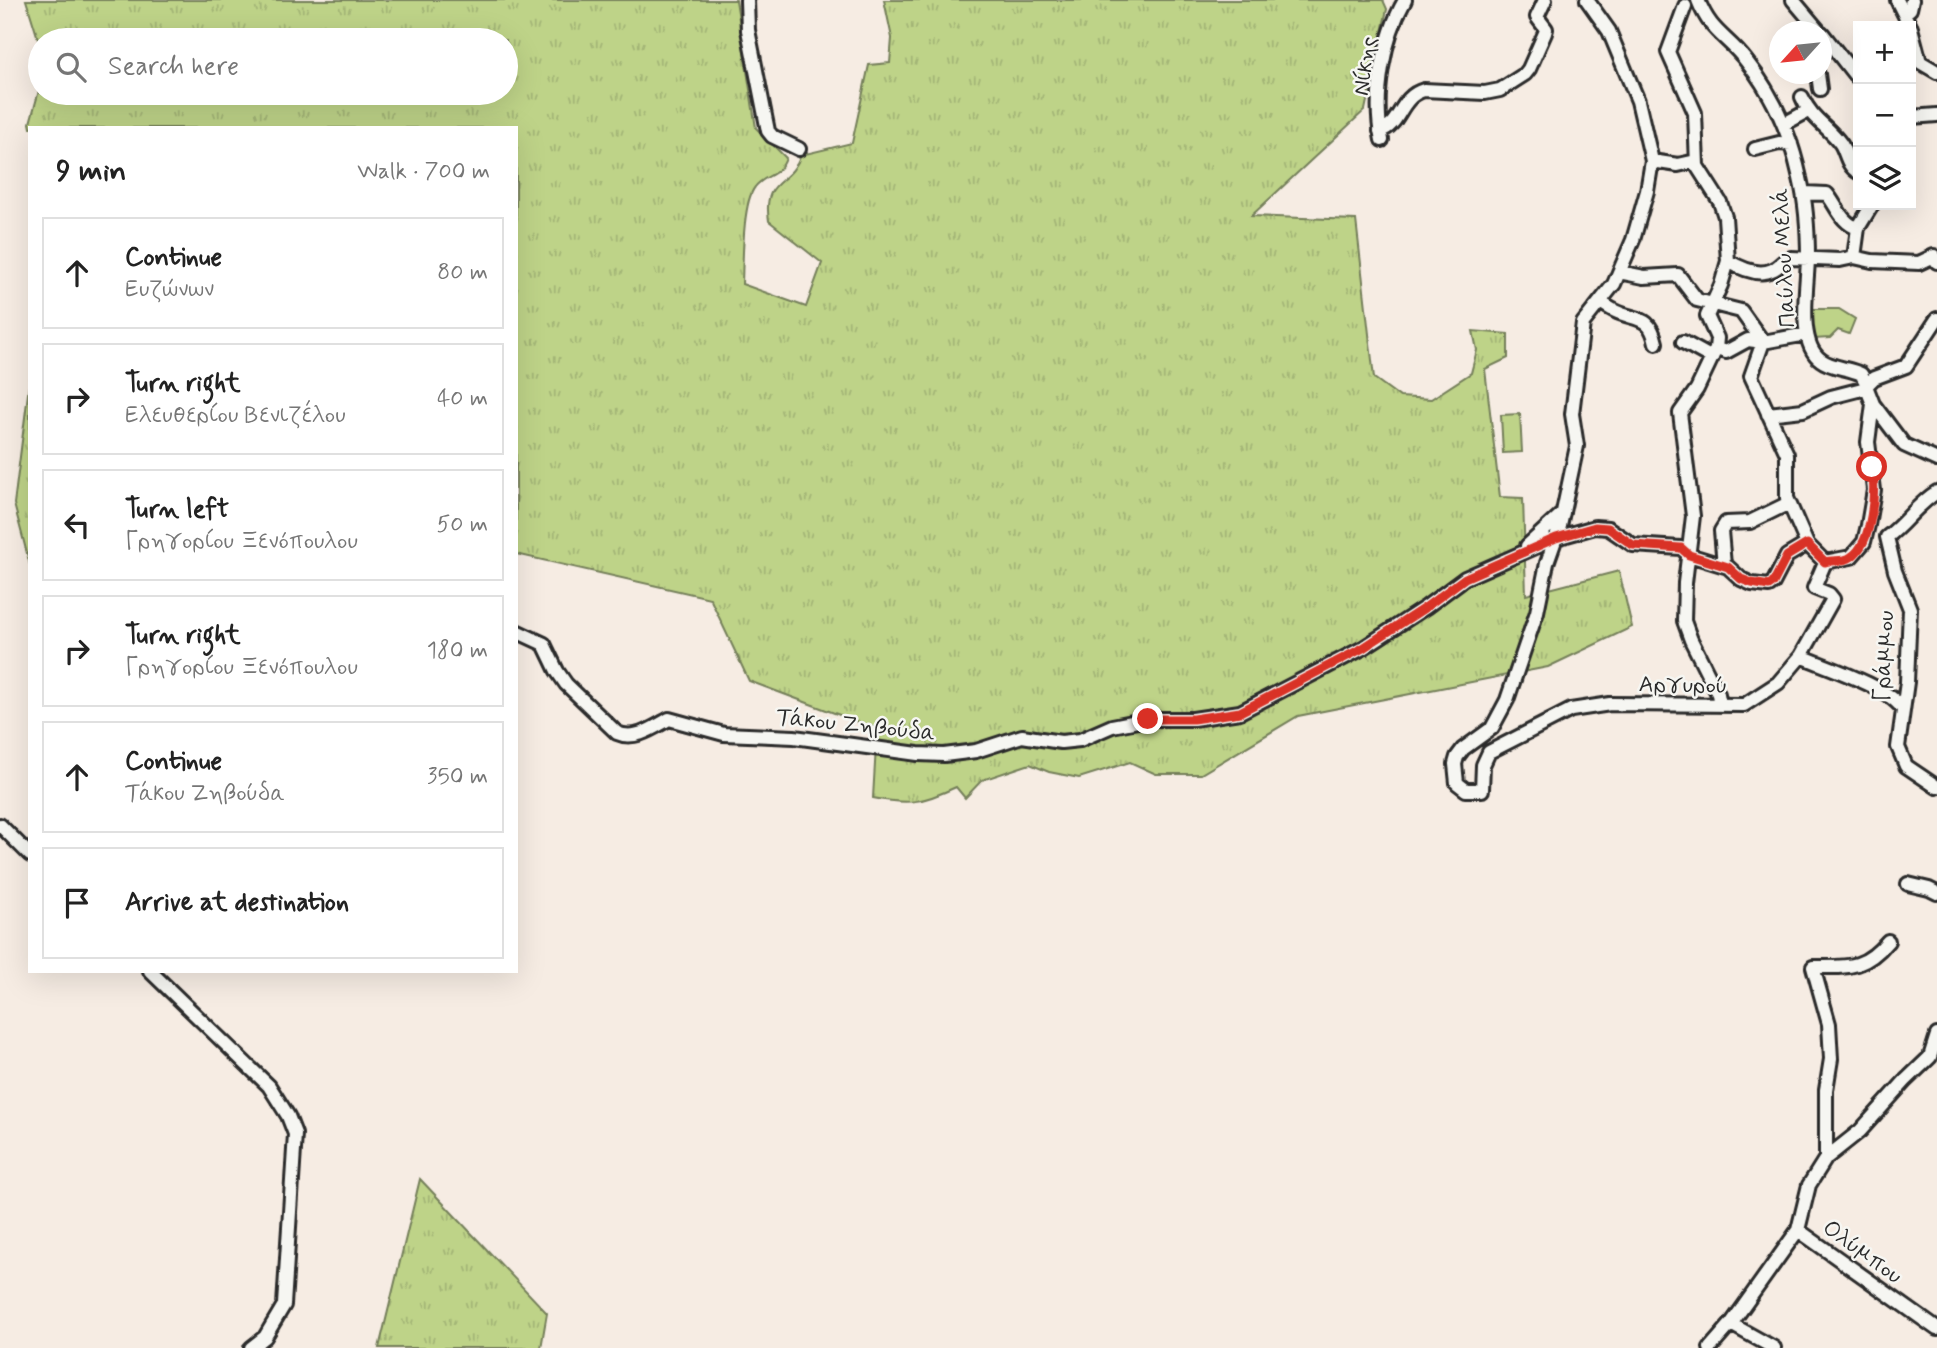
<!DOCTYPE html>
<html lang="en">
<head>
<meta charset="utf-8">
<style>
  body { margin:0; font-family:Mynerve,sans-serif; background:#f2f2f2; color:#222 }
  .controls { position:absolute; right:21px; top:21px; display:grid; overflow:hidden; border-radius:0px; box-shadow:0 7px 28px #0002 }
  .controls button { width:63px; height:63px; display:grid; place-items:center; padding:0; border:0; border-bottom:2px solid #e0e0e0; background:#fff; color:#222; font:35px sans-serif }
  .compass { position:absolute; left:1769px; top:21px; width:63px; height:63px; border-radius:50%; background:#fff; box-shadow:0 7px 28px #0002; rotate:243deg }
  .stop { position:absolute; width:21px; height:21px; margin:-16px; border:5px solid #d93025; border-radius:50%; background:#fff }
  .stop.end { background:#d93025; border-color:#fff; box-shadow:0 2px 7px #0008 }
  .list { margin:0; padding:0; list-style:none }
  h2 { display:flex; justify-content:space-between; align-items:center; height:91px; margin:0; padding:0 28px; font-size:30px }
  h2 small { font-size:23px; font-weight:400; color:#767676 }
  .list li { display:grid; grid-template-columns:46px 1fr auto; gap:21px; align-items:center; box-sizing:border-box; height:112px; margin:0 14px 14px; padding:0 14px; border:2px solid #e0e0e0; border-radius:0px }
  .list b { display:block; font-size:26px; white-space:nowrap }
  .list p { margin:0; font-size:23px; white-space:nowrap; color:#767676 }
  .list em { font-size:23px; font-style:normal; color:#767676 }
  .icon { flex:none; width:38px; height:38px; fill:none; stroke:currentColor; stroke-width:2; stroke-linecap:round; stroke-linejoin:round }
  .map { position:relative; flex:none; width:1937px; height:1348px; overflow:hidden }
  .search { position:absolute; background:#fff; box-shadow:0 7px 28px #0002; left:28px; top:28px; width:490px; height:77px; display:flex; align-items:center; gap:18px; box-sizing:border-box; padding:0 24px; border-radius:38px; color:#767676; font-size:26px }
  .panel { position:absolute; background:#fff; box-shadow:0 7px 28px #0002; left:28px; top:126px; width:490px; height:847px; border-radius:0px }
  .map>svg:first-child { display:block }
</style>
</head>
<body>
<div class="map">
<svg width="1937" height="1348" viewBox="0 0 1937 1348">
  <defs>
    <pattern id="grass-tufts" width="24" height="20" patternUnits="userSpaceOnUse" patternTransform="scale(1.75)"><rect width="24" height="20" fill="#bed388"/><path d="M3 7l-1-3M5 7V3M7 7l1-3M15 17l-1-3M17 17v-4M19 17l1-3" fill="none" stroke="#a3b576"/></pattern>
  </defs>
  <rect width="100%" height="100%" fill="#f6ece3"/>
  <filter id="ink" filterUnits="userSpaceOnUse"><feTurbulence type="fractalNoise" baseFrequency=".0143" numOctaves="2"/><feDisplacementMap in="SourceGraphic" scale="14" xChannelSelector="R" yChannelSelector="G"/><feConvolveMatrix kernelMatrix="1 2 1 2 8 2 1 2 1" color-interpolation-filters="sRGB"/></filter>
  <g filter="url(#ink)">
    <path fill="url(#grass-tufts)" stroke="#747f5a" stroke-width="2" d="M 26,0 L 736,0 L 756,128 L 786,158 C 780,177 765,174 755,187 C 742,203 743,262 742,284 L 806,307 L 822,263 L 769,221 C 762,177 790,187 801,155 L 852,143 L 869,65 L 890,63 L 892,38 L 884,0 L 1383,0 L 1387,9 L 1365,110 L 1251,216 L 1356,220 L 1374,378 L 1400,397 L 1431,399 L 1471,373 L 1477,350 L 1473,331 L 1508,334 L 1508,358 L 1485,369 L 1500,497 L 1523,498 L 1526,595 L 1619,571 L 1632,627 L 1548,667 L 1298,716 L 1201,774 L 1156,774 L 1130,762 L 1079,778 L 1049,772 L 1030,764 L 982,780 L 965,798 L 956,787 C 922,803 909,805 873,798 L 877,729 L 749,681 L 710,598 L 516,554 L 516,128 L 31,128 L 30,123 L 40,87 L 40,93 L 506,93 L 506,40 L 40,40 L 40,45 Z
      M 30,378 L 30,565 L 14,504 Z
      M 420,1179 L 547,1313 L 541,1348 L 379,1348 Z"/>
    <path fill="#bed388" stroke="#747f5a" stroke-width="2" d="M 1809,309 L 1839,309 L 1855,319 L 1849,334 L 1838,330 L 1830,338 L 1813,339 Z
      M 1520,414 L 1522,452 L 1503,453 L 1501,415 Z"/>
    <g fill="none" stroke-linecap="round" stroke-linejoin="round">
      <defs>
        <path id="minor" d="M 747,0 L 748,30 L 768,131 L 772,136 L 799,149
          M 1587,0 L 1609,31 L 1638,101 L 1652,161 L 1647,191 L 1633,240 L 1614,284 L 1583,323 L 1572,414 L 1577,446 L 1560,526 L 1547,563 L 1537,612 L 1507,700 L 1492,728 L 1463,749 L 1457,757 L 1455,764 L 1457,783 L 1466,790 L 1482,790 L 1483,765 L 1489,752 L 1571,710 L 1610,704 L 1744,705 L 1778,683 L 1801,656 C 1829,668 1886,686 1902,708
          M 1698,0 C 1711,34 1728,36 1747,62 C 1774,96 1791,136 1800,178 C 1806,203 1808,231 1808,257 C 1808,283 1796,343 1821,360 C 1831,368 1849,368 1861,374 L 1867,384
          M 1793,0 L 1820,32
          M 1897,0 L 1910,26
          M 1685,6 L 1668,52 L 1695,113 L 1697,166 L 1720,202 L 1725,217 L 1728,261 L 1721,285 L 1707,316 L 1717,338 L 1716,349 L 1697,389 L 1680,413 L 1693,516 L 1685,583 L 1684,621 L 1691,640 L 1718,694 L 1720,705
          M 1904,14 L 1910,9 L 1912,0
          M 1911,28 L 1920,62 L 1937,72
          M 1822,33 L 1858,79
          M 1818,74 L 1820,89
          M 1802,97 C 1811,119 1828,126 1841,144 C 1847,154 1847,166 1858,172
          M 1911,117 L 1937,115
          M 1784,124 L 1808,111
          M 1380,131 C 1401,125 1399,97 1424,90 L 1485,93 L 1500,90 L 1525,74 L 1529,69 L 1545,33 L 1546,29 L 1537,17 L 1545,0
          M 1382,140 C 1373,97 1383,38 1405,0
          M 1755,149 L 1779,143 L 1791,144
          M 1652,161 L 1678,165 L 1696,161
          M 1804,193 L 1827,194 C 1837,206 1841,223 1858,228
          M 1854,257 L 1858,228 L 1872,205
          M 1728,261 C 1740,268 1758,277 1772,270 C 1780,267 1782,260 1791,258 L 1840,260 L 1854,257 L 1872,261 L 1919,263 L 1934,256 L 1937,262
          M 1619,272 L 1644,277 L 1678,275 L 1697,300 L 1741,311 L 1761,339 L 1763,342 L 1751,376 L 1787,454 L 1787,498 L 1807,544 L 1825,562
          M 1600,302 C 1605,305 1609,308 1615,311 C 1635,321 1650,314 1656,343
          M 1683,342 L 1712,358
          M 1716,349 L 1726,352 L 1748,340 L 1763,342 L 1807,334
          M 1873,404 L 1904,445 L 1937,460
          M 1768,414 L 1803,410 L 1831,397 L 1866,388
          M 1937,492 C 1917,504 1905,524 1887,537 L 1895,571 L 1910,609 L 1907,682 L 1898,747 L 1906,766 L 1937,787
          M 1527,546 L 1563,513
          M 1724,565 L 1721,531 L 1726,523 L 1750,522 L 1789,503
          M 516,631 L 544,644 L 557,671 L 566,684 L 617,733 C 635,741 653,728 669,719 L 724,734 L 794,737 L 918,754 L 944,755 L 976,751 L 1022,736 L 1061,742 L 1080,740 L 1112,726 L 1148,719 L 1193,719 L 1240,712 L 1363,648 L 1426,607 L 1465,578 L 1556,538 L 1595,527 L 1608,528 L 1633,545 L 1681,548 L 1689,555 L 1728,567 L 1741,579 L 1752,584 L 1769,586 L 1773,583 L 1787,556 L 1807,544
          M 1801,656 L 1833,599 L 1829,594 L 1814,588 L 1825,562 L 1851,557 L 1864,542 L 1868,525 L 1874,490 L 1868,442 L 1873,404 L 1866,386 L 1874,378 L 1906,366 L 1937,319
          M 0,825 L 30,855
          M 1908,884 L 1929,889 L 1937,893
          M 150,971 L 269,1086 L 288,1116 L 295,1134 L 284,1305 L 265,1337 L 251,1348
          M 1826,1158 L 1826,1090 L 1831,1059 L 1829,1024 L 1813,967 C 1848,967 1864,970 1888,941
          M 1798,1230 L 1937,1329
          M 1731,1324 L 1774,1348
          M 1710,1348 L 1731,1324 L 1798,1230 L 1809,1185 L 1826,1158 L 1860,1131 L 1905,1081 L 1930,1057 L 1937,1035"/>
      </defs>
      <use href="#minor" stroke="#2b2b2b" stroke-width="18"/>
      <use href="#minor" stroke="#f6f6f2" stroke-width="12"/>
    </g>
  </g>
  <g fill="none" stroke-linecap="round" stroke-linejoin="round" filter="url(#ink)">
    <path stroke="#d93025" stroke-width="9" d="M 1148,719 L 1193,719 L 1240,712 L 1363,648 L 1426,607 L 1465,578 L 1556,538 L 1595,527 L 1608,528 L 1633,545 L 1681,548 L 1689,555 L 1728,567 L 1741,579 L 1752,583 L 1769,586 L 1773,583 L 1787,556 L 1807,544 L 1825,562 C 1833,559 1843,563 1851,557 C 1873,543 1876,490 1872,467"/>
  </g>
  <g text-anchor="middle" stroke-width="5" stroke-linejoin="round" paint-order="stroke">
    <g font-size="23" fill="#2b2b2b" stroke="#f6f6f2">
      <text transform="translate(1364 66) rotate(-82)" y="8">Νίκης</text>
      <text transform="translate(1783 258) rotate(-93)" y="8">Παύλου Μελά</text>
      <text transform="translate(1883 656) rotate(-87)" y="8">Γράμμου</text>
      <text transform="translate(1683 684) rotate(1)" y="8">Αργυρού</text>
      <text transform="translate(856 724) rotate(6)" y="8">Τάκου Ζηβούδα</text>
      <text transform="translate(1863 1251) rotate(36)" y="8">Ολύμπου</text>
    </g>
  </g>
</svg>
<div class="controls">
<button>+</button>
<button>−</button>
<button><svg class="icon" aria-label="layers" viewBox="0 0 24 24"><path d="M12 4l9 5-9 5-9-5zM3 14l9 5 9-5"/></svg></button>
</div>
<svg class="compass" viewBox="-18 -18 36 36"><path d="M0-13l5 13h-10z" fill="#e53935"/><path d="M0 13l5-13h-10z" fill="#767676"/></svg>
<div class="stop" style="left:1872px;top:467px"></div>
<div class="stop end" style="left:1148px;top:719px"></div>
<div class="search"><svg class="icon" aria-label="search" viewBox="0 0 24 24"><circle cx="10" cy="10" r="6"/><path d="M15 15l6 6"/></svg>Search here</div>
<section class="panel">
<h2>9 min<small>Walk · 700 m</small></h2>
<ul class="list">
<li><svg class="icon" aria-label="ahead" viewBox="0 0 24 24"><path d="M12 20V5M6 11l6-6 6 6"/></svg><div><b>Continue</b><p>Ευζώνων</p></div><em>80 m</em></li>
<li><svg class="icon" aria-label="right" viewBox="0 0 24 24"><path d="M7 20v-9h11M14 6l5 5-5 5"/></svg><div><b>Turn right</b><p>Ελευθερίου Βενιζέλου</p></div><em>40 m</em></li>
<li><svg class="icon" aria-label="left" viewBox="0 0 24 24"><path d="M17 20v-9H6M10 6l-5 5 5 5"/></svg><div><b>Turn left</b><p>Γρηγορίου Ξενόπουλου</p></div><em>50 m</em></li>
<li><svg class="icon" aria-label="right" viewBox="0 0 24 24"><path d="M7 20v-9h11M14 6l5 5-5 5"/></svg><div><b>Turn right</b><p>Γρηγορίου Ξενόπουλου</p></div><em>180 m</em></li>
<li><svg class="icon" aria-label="ahead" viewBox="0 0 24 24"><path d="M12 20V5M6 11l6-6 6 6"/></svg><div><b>Continue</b><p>Τάκου Ζηβούδα</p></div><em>350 m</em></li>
<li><svg class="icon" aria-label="arrive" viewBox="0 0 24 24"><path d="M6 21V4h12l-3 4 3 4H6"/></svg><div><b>Arrive at destination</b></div></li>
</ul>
</section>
</div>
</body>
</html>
